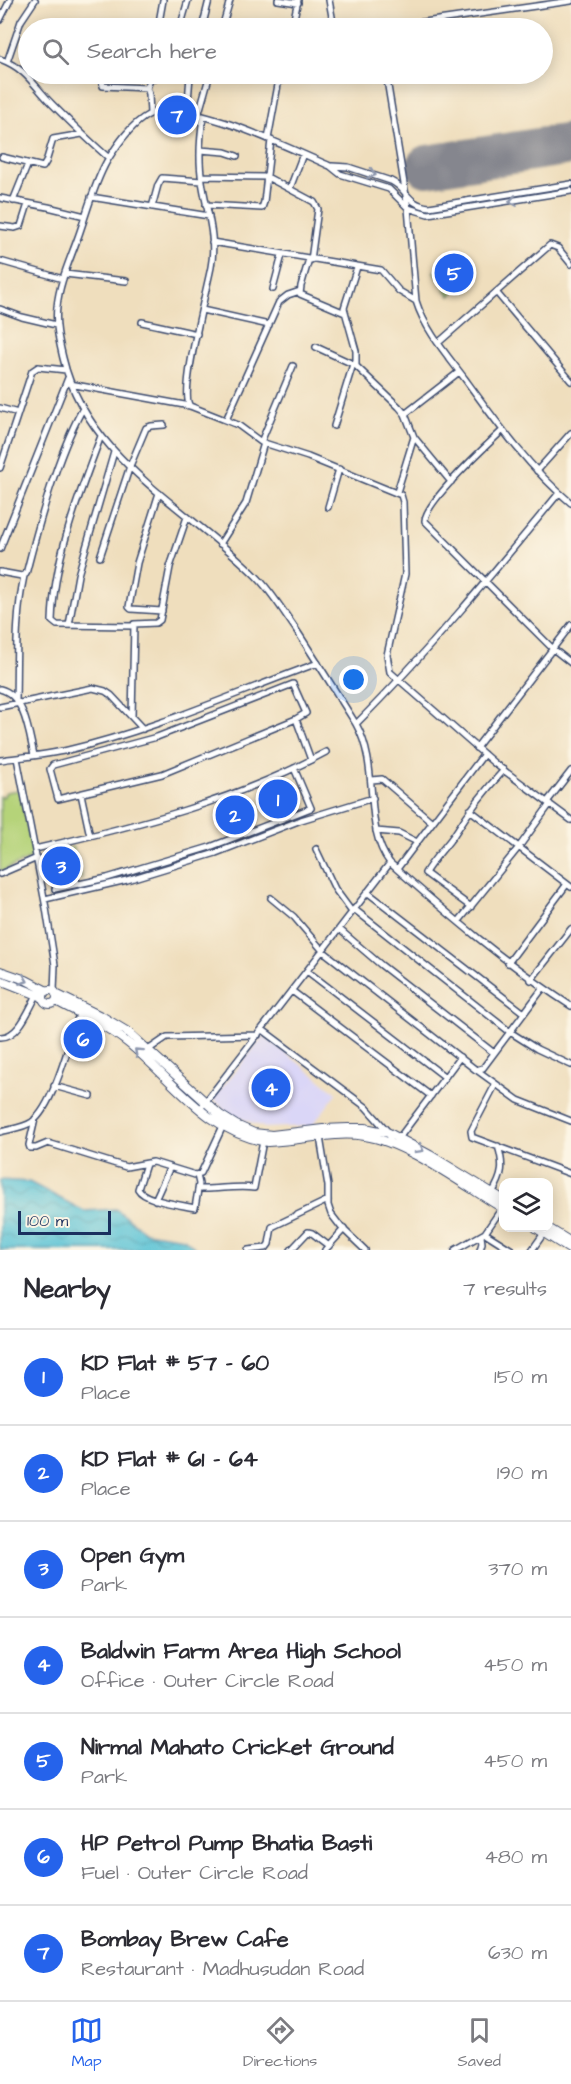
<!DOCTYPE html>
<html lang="en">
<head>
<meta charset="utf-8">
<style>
  body { margin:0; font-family:"Architects Daughter",sans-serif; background:#f2f2f3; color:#2b2b33 }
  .controls { position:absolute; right:18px; bottom:18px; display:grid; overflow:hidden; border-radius:12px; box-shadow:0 3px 15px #0003 }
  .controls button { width:54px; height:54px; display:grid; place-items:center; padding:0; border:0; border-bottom:2px solid #e1e1e2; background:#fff; color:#2b2b33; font:30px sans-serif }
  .scale { position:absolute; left:18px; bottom:15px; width:93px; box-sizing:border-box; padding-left:6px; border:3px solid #1b2f5e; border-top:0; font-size:16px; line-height:21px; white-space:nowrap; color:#1b2f5e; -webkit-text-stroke:4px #fcf5e5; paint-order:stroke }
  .you { position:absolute; left:354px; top:680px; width:21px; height:21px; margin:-15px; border:4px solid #fff; border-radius:50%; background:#1a73e8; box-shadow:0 0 0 9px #1a73e833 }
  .badge { display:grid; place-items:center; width:39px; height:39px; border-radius:50%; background:#2563eb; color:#fff; font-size:20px; font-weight:700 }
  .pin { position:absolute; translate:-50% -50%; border:3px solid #fff; box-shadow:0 2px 6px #0006 }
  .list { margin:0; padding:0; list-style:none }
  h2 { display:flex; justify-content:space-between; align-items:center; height:78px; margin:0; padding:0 24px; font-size:26px }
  h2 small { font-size:20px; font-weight:400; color:#7c7c81 }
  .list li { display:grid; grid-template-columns:39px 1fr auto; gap:18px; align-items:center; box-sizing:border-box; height:96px; padding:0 24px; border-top:2px solid #e1e1e2 }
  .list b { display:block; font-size:22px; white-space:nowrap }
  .list p { margin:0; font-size:20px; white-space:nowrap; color:#7c7c81 }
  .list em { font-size:20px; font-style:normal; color:#7c7c81 }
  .icon { flex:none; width:33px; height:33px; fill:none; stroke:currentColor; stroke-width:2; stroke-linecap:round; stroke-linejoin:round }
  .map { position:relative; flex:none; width:571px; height:1250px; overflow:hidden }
  .search { position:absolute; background:#fff; box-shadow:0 3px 15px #0003; left:18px; right:18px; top:18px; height:66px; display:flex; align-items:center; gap:15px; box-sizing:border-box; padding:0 21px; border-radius:33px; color:#7c7c81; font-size:22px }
  .sheet { height:750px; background:#fff }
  nav { display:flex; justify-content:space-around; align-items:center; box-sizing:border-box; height:84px; border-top:2px solid #e1e1e2; background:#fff; font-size:16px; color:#7c7c81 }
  nav a { display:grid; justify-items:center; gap:3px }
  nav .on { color:#2563eb }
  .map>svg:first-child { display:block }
</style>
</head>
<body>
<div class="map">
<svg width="571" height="1250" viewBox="0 0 571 1250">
  <defs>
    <pattern id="water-waves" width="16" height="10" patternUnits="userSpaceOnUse" patternTransform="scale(1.5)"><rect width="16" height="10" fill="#5ac3d6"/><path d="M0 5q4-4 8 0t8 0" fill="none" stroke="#4a9fb1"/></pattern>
  </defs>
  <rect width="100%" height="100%" fill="#fcf5e5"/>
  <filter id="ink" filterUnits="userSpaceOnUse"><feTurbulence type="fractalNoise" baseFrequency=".0167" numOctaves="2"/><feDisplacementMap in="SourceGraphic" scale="12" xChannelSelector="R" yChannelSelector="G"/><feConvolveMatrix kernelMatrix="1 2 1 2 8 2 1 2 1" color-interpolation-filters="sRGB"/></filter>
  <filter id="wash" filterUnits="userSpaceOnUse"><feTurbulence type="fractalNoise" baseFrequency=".008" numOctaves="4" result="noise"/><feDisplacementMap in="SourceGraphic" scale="24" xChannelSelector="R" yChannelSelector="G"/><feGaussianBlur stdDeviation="1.35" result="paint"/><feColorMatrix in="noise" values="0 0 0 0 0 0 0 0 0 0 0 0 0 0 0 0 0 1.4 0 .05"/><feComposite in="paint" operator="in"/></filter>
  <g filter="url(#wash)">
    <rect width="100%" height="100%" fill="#efdebd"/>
    <path fill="#dad6f7" d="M 264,1036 L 337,1093 L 312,1126 L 265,1128 L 230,1114 L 213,1099 Z"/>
    <path fill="#b5d379" stroke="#68816c" stroke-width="1.5" d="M 457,253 L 474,274 L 450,296 L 434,272 Z
      M 19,790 L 34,857 L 0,872 L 0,796 L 3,797 L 6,792 Z
      M 73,847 L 82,878 L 48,885 L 42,853 Z"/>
    <path fill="url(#water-waves)" stroke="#3a799a" stroke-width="1.5" d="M 0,1180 L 29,1182 L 84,1211 L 116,1209 L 145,1232 L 184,1238 L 197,1250 L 0,1250 Z"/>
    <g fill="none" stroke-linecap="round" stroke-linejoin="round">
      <path stroke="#85868e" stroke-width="42" d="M 427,166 L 571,144"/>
    </g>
  </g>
  <g filter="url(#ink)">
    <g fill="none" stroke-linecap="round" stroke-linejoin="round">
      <defs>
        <path id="street" d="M 278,0 L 298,3
          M 329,0 L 334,28
          M 0,20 L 10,0
          M 158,28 L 163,0
          M 180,28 L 188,0
          M 202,28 L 209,0
          M 222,28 L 230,0
          M 292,28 L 298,0
          M 394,28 L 403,25 L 571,1
          M 0,59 C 27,69 33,85 52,104 C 70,122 89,141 109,158
          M 7,62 L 21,21 L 35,0
          M 101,74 L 103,86 L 147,88 L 149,94 L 150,114
          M 386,74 L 408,208 L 416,301 C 425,330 447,355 465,379 C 497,423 529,468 571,503
          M 147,88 L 150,80 L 156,77 L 189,77
          M 187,114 L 190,76
          M 198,116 L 210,74
          M 268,139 L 280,74
          M 200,150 L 225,152 L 237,156
          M 2,157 L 43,167 L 46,162 L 53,139 L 82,134
          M 332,166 L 348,167 L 391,181 C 408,189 406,204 429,207 L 571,184
          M 201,176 L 267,177 L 314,202 L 318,209 L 311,260
          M 290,188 L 303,154
          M 571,191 L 428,214 L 408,208 L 389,189 L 340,174 L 330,166 C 293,150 185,96 148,115 C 131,124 117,145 107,161 C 93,186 87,213 77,240 C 69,262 59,284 57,307 C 55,325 59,341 63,358 C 87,460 187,506 256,576 C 271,591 283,611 295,628 C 316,660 336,692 356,724 C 381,768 362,827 390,863 C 448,914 506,964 571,1006
          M 91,197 L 209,216
          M 0,198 L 48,207 L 85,216
          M 13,201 L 28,164
          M 206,205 L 262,208 L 264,202 L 271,140
          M 152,207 L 158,185 L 162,178 L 202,181
          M 0,226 L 15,228 L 21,226 L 28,204
          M 212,242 L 381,270 L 399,291 L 416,301
          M 309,259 L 301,286 L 300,294 L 345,313
          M 0,261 L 63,279
          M 357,267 L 344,308 L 356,351 L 356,366 L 399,407 L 405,414 L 414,437 L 451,482
          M 65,274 L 126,281
          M 273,289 L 282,255
          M 496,292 L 571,381
          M 0,309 L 22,317 L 56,325
          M 202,310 L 269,325
          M 142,322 L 197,334
          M 438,343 L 550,245 L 558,248 L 571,264
          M 316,347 L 355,365
          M 70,384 L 190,406 L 238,425 L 261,442 L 308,457 L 401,495 L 403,502 L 405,574 L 387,655 L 390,672 L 494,763 L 571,820
          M 190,406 C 179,394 207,289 211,267 C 217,238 206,209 202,181 C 198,159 200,138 203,117
          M 0,408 L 18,413
          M 405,414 L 459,372
          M 226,420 L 279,302 L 288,295 L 300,291
          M 334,426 L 353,364
          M 503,430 C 487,445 424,503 425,521 L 552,648 L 571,663
          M 101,436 C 79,495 54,557 52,621 L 57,625 L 134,626
          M 261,442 L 293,366
          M 0,468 L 32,371 L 38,367 L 66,370
          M 537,471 L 571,433
          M 397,492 L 414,437
          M 159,493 L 137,563 L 129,607 L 131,609 L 162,611
          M 328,507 L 339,469
          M 220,544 L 246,503 L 264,443
          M 0,549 L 68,378
          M 100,557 L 130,466 L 146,428 L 151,426 L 164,425
          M 0,572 L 22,576 L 26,574 C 39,523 57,456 82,410
          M 69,625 L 78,575 L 114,452
          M 293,684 L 306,713 L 296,719 L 162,774 L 58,799 L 50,769 L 53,765 L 157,737 Z
          M 0,689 C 25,695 29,734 34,755
          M 16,702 C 17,660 15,618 24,576
          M 0,707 L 93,688 L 105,691 L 111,695 L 143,729
          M 132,717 L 134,624 L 156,623 L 160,620 L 170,567 L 187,517
          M 296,719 L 311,760
          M 356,724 C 429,651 494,572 559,493
          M 476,748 L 571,625
          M 17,758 L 46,908 L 55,965 L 54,991
          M 0,760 C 22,757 46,755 68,750 C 154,730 235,693 318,663
          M 372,780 L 382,779 L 432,822
          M 81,794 L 90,836
          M 547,802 L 571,771
          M 470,810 L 571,887
          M 376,831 L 399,833 L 417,842
          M 67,841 L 77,884
          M 35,849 C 135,826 236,801 326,752
          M 316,849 L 335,889 L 352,912
          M 397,869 L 484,754
          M 0,874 L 37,858
          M 55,889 L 107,878 L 210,847 L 311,808 L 294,768
          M 367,892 L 524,1013
          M 271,898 L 294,917 L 323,951 L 476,1070 L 483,1068 L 543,988
          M 45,899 L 127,880 L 216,853 L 301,820 L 373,798
          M 471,907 L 425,873 C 434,858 444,849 454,835 C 469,811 485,790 504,770
          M 354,909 L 510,1032 L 537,1049 L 571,1065
          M 459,921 L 519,847 L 550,804
          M 339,929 L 381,965 L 494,1053
          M 508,963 L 567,884
          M 307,971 L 445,1077
          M 531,980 L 571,929
          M 292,991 L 431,1096
          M 263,1030 L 366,1107 L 389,1133 L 391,1144
          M 0,1037 C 19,1038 29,1009 37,995
          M 148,1050 L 167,1037 L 258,1035
          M 478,1071 L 518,1100 L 571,1121
          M 495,1085 L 471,1131 L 472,1137 L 571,1174
          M 54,1086 L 91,1096
          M 200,1109 L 390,863
          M 35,1119 L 29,1145 L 30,1148 L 36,1148 L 48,1143 L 126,1167 L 153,1162 L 195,1175 L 201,1173 L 223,1126
          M 0,1132 C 10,1129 23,1128 32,1122 C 54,1106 70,1040 79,1014
          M 320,1137 L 328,1186 L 328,1205 L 331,1214 L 341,1227 L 365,1250
          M 399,1138 L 460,1057
          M 146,1164 L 138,1189 C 144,1201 182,1205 195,1208 L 199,1184 L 197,1175
          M 199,1189 C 217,1190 237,1185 254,1188 L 263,1141
          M 492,1193 C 503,1176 504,1165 498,1146
          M 155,1200 L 170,1167
          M 485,1233 L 512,1250
          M 248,1250 L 266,1248 L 269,1244 L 272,1227 L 328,1200
          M 291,1250 L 308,1232 L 312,1233 L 329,1246
          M 325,1250 L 344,1229
          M 455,1250 L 485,1233 L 502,1208
          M 480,1250 L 482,1243 L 481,1236
          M 532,1250 L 544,1233"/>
        <path id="secondary" d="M 0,971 L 26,980 L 47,991
          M 0,980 L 43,997
          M43 997a7 7 0 1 1 14 0a7 7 0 1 1-14 0Z
          M 56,994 L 103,1017 L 128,1032 L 220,1115 L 236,1125 L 254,1133 L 272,1135 L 323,1129 L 348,1128 L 365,1128 L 389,1133 L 430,1155 L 504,1200
          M 56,1001 C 80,1014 106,1025 128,1043 C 172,1078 208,1134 268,1142 C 300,1141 334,1131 365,1136 C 407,1142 466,1187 504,1209
          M 536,1228 L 571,1250
          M 548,1228 L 571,1242"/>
      </defs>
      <use href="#street" stroke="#3b496c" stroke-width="8"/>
      <use href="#secondary" stroke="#3b496c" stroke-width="10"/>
      <use href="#street" stroke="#fff" stroke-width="5"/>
      <use href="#secondary" stroke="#fff" stroke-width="8"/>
    </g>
    <defs><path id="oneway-chevron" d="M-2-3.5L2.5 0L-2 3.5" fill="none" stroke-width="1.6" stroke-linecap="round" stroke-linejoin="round" transform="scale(1.5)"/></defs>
    <g stroke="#8d97ae">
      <use href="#oneway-chevron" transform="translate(372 174) rotate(19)"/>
      <use href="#oneway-chevron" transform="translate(513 201) rotate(170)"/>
      <use href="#oneway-chevron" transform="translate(24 980) rotate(22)"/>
      <use href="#oneway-chevron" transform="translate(138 1052) rotate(-138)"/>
      <use href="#oneway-chevron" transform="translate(420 1149) rotate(29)"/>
    </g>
  </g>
</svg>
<div class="controls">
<button><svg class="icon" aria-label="layers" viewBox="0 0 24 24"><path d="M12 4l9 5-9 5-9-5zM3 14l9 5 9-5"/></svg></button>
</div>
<div class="scale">100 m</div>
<div class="you"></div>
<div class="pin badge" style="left:278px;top:799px">1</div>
<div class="pin badge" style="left:235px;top:815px">2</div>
<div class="pin badge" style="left:61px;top:866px">3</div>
<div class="pin badge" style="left:271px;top:1088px">4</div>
<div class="pin badge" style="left:454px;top:273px">5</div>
<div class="pin badge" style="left:83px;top:1039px">6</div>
<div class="pin badge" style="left:177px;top:115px">7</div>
<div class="search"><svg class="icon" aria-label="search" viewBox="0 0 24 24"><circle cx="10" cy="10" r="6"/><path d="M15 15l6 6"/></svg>Search here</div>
</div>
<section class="sheet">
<h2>Nearby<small>7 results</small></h2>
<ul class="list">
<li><span class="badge">1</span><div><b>KD Flat # 57 - 60</b><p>Place</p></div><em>150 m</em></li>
<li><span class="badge">2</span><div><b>KD Flat # 61 - 64</b><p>Place</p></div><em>190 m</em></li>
<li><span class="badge">3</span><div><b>Open Gym</b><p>Park</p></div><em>370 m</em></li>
<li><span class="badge">4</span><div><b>Baldwin Farm Area High School</b><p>Office · Outer Circle Road</p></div><em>450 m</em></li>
<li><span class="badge">5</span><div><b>Nirmal Mahato Cricket Ground</b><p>Park</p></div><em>450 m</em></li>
<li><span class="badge">6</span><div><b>HP Petrol Pump Bhatia Basti</b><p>Fuel · Outer Circle Road</p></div><em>480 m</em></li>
<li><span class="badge">7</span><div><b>Bombay Brew Cafe</b><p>Restaurant · Madhusudan Road</p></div><em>630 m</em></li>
</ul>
</section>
<nav>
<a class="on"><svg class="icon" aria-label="map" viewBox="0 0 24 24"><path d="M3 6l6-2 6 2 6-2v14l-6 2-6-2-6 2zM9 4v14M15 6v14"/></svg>Map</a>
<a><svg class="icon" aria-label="directions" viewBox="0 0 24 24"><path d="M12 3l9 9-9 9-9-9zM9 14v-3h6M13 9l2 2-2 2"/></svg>Directions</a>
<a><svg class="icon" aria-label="saved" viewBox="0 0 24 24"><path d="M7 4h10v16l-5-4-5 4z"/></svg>Saved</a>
</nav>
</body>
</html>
